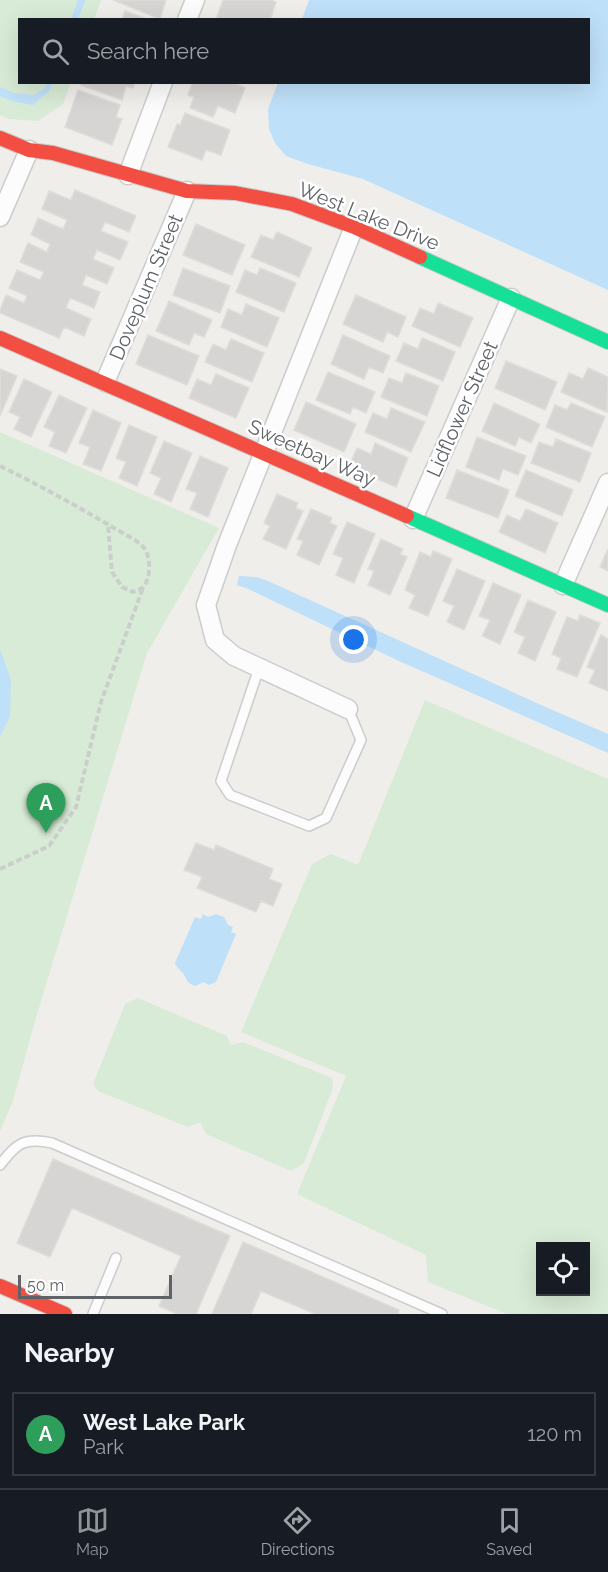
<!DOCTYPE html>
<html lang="en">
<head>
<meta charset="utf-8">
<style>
  body { margin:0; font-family:Raleway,sans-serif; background:#20242c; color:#f1f3f6 }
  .controls { position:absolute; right:18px; bottom:18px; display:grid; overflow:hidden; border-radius:0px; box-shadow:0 6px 24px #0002 }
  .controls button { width:54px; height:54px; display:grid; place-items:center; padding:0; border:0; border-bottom:2px solid #363941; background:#171b24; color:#f1f3f6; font:30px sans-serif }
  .scale { position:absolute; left:18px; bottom:15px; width:154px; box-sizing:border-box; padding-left:6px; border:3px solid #5f6368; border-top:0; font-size:16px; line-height:21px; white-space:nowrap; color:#5f6368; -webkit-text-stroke:4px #fff; paint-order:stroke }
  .you { position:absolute; left:354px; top:640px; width:21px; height:21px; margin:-15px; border:4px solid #fff; border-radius:50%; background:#1a73e8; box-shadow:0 0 0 9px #1a73e833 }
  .badge { display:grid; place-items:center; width:39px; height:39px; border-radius:50%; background:#919496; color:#fff; font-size:20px; font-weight:700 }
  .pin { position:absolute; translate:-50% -50px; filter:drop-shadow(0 2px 3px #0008) }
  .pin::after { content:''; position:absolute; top:32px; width:21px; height:18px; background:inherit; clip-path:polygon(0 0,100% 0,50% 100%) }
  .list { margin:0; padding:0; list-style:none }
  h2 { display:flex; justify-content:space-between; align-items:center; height:78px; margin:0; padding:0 24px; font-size:26px }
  h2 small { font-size:20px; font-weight:400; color:#9ea1a6 }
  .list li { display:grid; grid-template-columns:39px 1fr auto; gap:18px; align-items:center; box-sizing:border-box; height:84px; margin:0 12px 12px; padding:0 12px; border:2px solid #363941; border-radius:0px }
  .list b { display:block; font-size:22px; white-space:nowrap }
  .list p { margin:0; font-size:20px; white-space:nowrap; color:#9ea1a6 }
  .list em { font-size:20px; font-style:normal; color:#9ea1a6 }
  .icon { flex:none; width:33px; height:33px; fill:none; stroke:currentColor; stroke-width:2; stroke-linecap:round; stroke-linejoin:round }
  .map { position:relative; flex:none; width:608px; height:1314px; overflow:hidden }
  .search { position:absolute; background:#171b24; box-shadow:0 6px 24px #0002; left:18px; right:18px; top:18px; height:66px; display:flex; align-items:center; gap:15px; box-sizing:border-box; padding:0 21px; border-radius:0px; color:#9ea1a6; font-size:22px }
  .sheet { height:174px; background:#171b24 }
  nav { display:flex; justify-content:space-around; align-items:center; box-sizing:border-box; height:84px; border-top:2px solid #363941; background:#171b24; font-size:16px; color:#9ea1a6 }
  nav a { display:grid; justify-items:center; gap:3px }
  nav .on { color:#919496 }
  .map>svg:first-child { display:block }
</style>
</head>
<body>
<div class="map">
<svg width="608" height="1314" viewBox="0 0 608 1314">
  <rect width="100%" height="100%" fill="#efeeea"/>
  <path fill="#d8ebd6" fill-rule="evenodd" d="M 0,0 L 80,0 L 73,19 L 20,20 L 20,82 L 50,83 L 49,91 L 53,83 L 71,83 L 63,104 L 38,121 L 9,119 L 0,115 Z
    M 86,0 L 101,0 L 94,19 L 78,20 Z
    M 0,432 L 219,528 L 147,653 L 35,1021 L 13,1101 L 0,1131 Z
    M 425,700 L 608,779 L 608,1314 L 507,1314 L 428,1282 L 426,1255 L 297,1194 L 346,1076 L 241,1032 L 312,864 L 331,854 L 358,865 ZM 540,1246 L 586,1246 L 586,1292 L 540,1292 Z
    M 138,998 L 227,1036 L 231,1045 L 243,1042 L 332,1078 L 333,1088 L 304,1163 L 291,1171 L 206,1134 L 200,1122 L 188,1127 L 98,1091 L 93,1084 L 125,1004 Z"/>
  <path fill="#bfe0f9" d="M 78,0 L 86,0 L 78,19 L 71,19 Z
    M 309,0 L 608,0 L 608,290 L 363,179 L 308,164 L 286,156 L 275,143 L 269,129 L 268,109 L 278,83 L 588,82 L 588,20 L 302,19 Z
    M 47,83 L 53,83 L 49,91 L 33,105 L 12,101 L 0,96 L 0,87 L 14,93 L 34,95 L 45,88 Z
    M 239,576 L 256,577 L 268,581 L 550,709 L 608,734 L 608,753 L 399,661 L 246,588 L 237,585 Z
    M 0,649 L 11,680 L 10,716 L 0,737 Z
    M 203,914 L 208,917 L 216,914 L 224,917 L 228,925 L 233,927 L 231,932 L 236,934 L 216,982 L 209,985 L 204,982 L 195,986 C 185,982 188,980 183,973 C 180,970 177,968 175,963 L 195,917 L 201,919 Z"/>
  <path fill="#d6d5d3" stroke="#deddd9" stroke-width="1.5" d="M 113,0 L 166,0 L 160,19 Z
    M 223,0 L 270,0 L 276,2 L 270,20 L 216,20 Z
    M 125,11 L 149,20 L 122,20 Z
    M 82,82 L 135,82 L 133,88 L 126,86 L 122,100 L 81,85 Z
    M 193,82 L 231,82 L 245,88 L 235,113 L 218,106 L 213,117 L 190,108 L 194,97 L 188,95 Z
    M 78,90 L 120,105 L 116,117 L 122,119 L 112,145 L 65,127 Z
    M 185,113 L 230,130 L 221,155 L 206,150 L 202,160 L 168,147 L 177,124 L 180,125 Z
    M 75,190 L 136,216 L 129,232 L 105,222 L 101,231 L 128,242 L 120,260 L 97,250 L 93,259 L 114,268 L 107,284 L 86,275 L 82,285 L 100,292 L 94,308 L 70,298 L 66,308 L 91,319 L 84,336 L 64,327 L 59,338 L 0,313 L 0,310 L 6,295 L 24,303 L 27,296 L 9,288 L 17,270 L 40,280 L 44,272 L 20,262 L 28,243 L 47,252 L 50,244 L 31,235 L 38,218 L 63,229 L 67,220 L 42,209 L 49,191 L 71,200 Z
    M 196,224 L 245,245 L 232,275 L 183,255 Z
    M 277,232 L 312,248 L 299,277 L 251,257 L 261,235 L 273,240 Z
    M 183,268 L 230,286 L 220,313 L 173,295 Z
    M 260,268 L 296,283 L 284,312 L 236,292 L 245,270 L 257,275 Z
    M 356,295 L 406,317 L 398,337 L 387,332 L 383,342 L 343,324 Z
    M 169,301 L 212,320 L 204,337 L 194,333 L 189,345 L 156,331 Z
    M 438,303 L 473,318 L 460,347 L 412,326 L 420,308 L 434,314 Z
    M 246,304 L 279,318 L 267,347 L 221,327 L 228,309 L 242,315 Z
    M 148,335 L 199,356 L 187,385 L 136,364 Z
    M 343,335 L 390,356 L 383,373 L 369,367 L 364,379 L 331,364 Z
    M 422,338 L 455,352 L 443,381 L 396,361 L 404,343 L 418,349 Z
    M 231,339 L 264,353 L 252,382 L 205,362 L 213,344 L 226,350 Z
    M 506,361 L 557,382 L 545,410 L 495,388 Z
    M 588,368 L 608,377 L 607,412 L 561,392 L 569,373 L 583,379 Z
    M 0,369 L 17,376 L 0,416 Z
    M 328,372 L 375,392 L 366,413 L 353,407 L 350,414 L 316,400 Z
    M 406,373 L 439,386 L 427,416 L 381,397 L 389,378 L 402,383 Z
    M 216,374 L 249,388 L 236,418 L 189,398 L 197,379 L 211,385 Z
    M 24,379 L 52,392 L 31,437 L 14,429 L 20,417 L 9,412 Z
    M 59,395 L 87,408 L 66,453 L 49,446 L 55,432 L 44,427 Z
    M 306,402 L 356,424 L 344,452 L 294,430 Z
    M 494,403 L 540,424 L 531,443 L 519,437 L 515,446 L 482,431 Z
    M 571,403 L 605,417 L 592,447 L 546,427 L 555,405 L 567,410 Z
    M 391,408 L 425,422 L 411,452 L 365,432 L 373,413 L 387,419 Z
    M 93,410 L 121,423 L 101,471 L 83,464 L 90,447 L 79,443 Z
    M 129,425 L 157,437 L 137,486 L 119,478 L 126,462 L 116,458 Z
    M 477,437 L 526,456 L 518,475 L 503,469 L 499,480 L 466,467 Z
    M 556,439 L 591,453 L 580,482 L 531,463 L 539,442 L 553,447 Z
    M 164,441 L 192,453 L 171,502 L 154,494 L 161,478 L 150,473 Z
    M 375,443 L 408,458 L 396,487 L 349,467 L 357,448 L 371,454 Z
    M 200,456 L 228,468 L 208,517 L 190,509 L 197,493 L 186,489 Z
    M 457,470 L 509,490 L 498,518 L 446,498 Z
    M 526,470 L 573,490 L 562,516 L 515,496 Z
    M 277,494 L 298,503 L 296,508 L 303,511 L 286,549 L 263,539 L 270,526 L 264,523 Z
    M 311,509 L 332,518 L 330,523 L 337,526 L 319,565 L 297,555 L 303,541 L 297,539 Z
    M 526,509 L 558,523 L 545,553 L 499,532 L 507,515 L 520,521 Z
    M 347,522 L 375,534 L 354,583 L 336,575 L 343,558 L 333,554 Z
    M 381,539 L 403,549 L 400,554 L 407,557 L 390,595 L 368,585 L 374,571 L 368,569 Z
    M 608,549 L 608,571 L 600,567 Z
    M 433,551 L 452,559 L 428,616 L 409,608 L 415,595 L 405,590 L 420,552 L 431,557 Z
    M 457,569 L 485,581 L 464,630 L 447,622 L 454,606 L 443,601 Z
    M 493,583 L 521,595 L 500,644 L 482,636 L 490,620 L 479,616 Z
    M 528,600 L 556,612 L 535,661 L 518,653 L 525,637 L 514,632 Z
    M 580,615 L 600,623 L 577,677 L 557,669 L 561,658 L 552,654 L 567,617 L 578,621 Z
    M 601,635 L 608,639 L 608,691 L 589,683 L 595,670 L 587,667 Z
    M 196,843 L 214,850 L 216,845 L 273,869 L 269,879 L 282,884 L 273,906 L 261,901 L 256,912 L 197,888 L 202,877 L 184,870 Z
    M 53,1159 L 230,1236 L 196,1314 L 177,1314 L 159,1306 L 181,1256 L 72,1208 L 50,1257 L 17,1243 Z
    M 243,1242 L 399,1310 L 398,1314 L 315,1314 L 261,1291 L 251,1314 L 212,1314 Z"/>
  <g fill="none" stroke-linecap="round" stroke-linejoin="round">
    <defs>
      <path id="lane" d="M 259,668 L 221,781 L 230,795 L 309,826 L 326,818 L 361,740 L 348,709
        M 0,1165 C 17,1143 24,1137 52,1143 L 442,1314
        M 93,1314 L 116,1258"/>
      <path id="street" d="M 187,20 L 195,0
        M 128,175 L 163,82
        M 0,217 L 29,150
        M 105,382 L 187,191
        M 413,519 L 511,298
        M 563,585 L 608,483
        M 348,709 L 234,656 L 215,640 L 206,605 L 227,545 L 354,227"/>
      <path id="fast" d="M 420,257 L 608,342
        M 407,516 L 608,605"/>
      <path id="jam" d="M 0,138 L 29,150 L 53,153 L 187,191 L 235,193 L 292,204 L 354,227 L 420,257
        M 0,338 L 407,516
        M 0,1286 L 65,1314"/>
    </defs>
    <use href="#lane" stroke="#cbcccc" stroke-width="12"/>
    <use href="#street" stroke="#cbcccc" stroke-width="21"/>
    <use href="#fast" stroke="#cacacb" stroke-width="16"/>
    <use href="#jam" stroke="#cacacb" stroke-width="16"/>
    <path stroke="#cacfcc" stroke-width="4" stroke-dasharray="6 3" stroke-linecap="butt" d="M 0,466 C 39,485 77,506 114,528 C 124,534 138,540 145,549 C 151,559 151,580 142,588 C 139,590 136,591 133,592 L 122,587 L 112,572 L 108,525
      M 0,869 L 49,846 L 76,807 L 101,702 L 143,588"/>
    <use href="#lane" stroke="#fdfcfc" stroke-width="9"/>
    <use href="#street" stroke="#fdfcfc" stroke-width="18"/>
    <use href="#fast" stroke="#16e098" stroke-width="14"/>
    <use href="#jam" stroke="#f24e42" stroke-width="14"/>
  </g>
  <g text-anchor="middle" stroke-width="5" stroke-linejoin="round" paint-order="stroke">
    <g font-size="20" fill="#5f6368" stroke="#fff">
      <text transform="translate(369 216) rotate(22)" y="7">West Lake Drive</text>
      <text transform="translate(146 287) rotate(-67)" y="7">Doveplum Street</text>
      <text transform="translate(462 409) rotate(-66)" y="7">Lidflower Street</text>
      <text transform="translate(312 453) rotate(24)" y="7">Sweetbay Way</text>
    </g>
  </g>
</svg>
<div class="controls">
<button><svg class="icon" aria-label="locate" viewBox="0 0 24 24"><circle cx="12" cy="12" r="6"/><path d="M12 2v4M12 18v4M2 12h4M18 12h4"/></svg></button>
</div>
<div class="scale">50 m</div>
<div class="you"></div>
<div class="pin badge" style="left:46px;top:833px;background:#2e9e5b">A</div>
<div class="search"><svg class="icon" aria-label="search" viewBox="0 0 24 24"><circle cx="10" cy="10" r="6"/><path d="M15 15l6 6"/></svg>Search here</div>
</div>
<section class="sheet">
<h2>Nearby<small></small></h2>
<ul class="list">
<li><span class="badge" style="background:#2e9e5b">A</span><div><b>West Lake Park</b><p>Park</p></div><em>120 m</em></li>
</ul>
</section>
<nav>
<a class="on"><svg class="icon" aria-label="map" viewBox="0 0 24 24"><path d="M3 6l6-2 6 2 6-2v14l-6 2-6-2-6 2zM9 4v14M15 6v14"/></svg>Map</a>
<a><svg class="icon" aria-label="directions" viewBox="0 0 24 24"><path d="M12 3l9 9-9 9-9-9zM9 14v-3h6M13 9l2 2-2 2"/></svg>Directions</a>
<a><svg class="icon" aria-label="saved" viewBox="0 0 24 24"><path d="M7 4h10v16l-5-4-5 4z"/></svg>Saved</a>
</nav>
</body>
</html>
